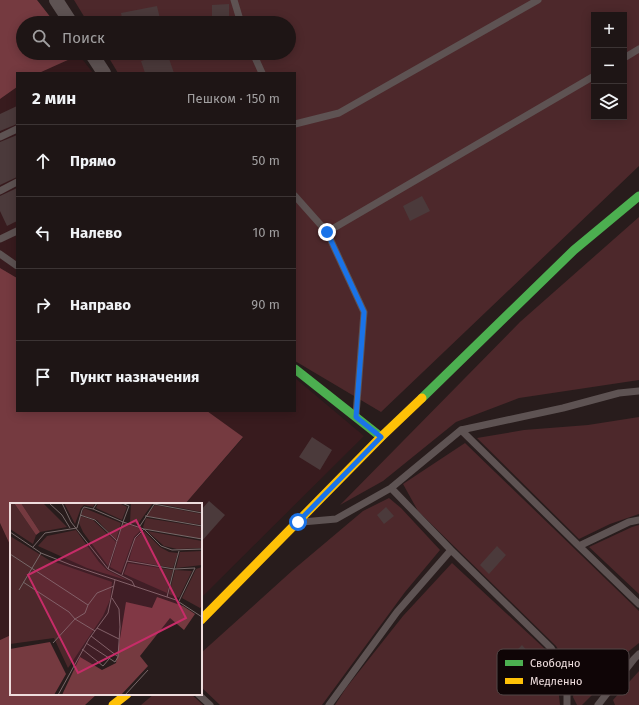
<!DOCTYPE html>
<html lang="ru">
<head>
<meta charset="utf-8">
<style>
  body { margin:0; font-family:"Fira Sans",sans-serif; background:#261e1e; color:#f1f3f6 }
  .controls { position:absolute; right:12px; top:12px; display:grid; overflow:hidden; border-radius:0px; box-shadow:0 2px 10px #0003 }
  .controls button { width:36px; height:36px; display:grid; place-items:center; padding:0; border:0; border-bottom:1px solid #3c3434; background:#1e1515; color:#f1f3f6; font:20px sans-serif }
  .stop { position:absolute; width:12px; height:12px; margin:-9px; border:3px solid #1a73e8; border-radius:50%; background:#fff }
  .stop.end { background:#1a73e8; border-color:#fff; box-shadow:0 1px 4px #0008 }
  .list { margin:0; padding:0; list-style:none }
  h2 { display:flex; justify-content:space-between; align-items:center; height:52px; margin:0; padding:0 16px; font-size:17px }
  h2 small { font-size:13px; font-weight:400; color:#a19fa0 }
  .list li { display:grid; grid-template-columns:26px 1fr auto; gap:12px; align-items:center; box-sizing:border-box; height:72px; padding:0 16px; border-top:1px solid #3c3434 }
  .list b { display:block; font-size:15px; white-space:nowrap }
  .list em { font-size:13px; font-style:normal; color:#a19fa0 }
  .icon { flex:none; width:22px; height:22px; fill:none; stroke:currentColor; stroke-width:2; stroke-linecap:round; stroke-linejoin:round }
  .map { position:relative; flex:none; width:639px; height:705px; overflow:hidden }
  .search { position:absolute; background:#1e1515; box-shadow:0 2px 10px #0003; left:16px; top:16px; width:280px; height:44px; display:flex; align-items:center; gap:10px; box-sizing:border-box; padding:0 14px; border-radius:22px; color:#a19fa0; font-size:15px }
  .panel { position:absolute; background:#1e1515; box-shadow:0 2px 10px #0003; left:16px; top:72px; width:280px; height:340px; border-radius:0px }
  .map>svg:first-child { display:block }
</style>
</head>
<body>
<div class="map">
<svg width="639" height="705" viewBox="0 0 639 705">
  <rect width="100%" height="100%" fill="#281c1c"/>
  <path fill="#381b1e" d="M 79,55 L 93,73 L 39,73 Z
    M 17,87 L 17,278 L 0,268 L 0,99 Z
    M 295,378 L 364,436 L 201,598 L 201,504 L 185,504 L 243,438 L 207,411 L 295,411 Z
    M 0,523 L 11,547 L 11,635 L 0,640 Z"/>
  <path fill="#4d282b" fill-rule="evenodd" d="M 74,0 L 639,0 L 639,166 L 381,412 L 295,361 L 295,73 L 118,73 L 106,53 L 289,53 L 289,23 L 88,23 ZM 594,15 L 624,15 L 624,117 L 594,117 Z
    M 639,217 L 639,380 L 519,398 L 456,422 L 383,481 L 340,505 L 520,322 Z
    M 639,417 L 639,514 L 610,524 L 579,539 L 477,438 L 524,430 L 588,425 Z
    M 465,443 L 639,611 L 639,643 L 629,651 L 599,688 L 582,705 L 577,705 L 573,697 L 576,680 L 556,646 L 418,511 L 403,484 Z
    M 389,498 L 401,508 L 440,550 L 405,592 L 322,705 L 220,705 L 201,687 L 201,653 L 293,570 L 363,511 Z
    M 639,525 L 639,594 L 589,547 L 632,527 Z
    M 452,563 L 545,649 L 557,678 L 560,705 L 335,705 L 346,688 L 403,616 Z
    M 639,671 L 639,705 L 615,705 L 613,700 Z
    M 154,694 L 191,694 L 203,705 L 141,705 Z"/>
  <path fill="#753a40" d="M 0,0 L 37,0 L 55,23 L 23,23 L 23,53 L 78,53 L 79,55 L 39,73 L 17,73 L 17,87 L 0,99 Z
    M 0,268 L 17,278 L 17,411 L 207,411 L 243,437 L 185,504 L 11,504 L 11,547 L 0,523 Z
    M 11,635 L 11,694 L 97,694 L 85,705 L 0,705 L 0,640 Z"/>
  <path fill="#4b3a3b" d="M 229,4 L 229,17 L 212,17 L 212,5 Z
    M 157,6 L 161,23 L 123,23 L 121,13 Z
    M 167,53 L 174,73 L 145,73 L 141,61 Z
    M 17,106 L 17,124 L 0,131 L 0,114 Z
    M 17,135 L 17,177 L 0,185 L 0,142 Z
    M 17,188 L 17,221 L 7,226 L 0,211 L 0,196 Z
    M 422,196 L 430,211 L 410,221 L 403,206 Z
    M 312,437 L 332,450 L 320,470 L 299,457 Z
    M 209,501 L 225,515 L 201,542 L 201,510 Z
    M 386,507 L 394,516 L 384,524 L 377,515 Z
    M 497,546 L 506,555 L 489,574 L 480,565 Z
    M 522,645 L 531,655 L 519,666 L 510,657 Z"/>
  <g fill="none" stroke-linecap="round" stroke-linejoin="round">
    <path stroke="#5e5353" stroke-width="7" d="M 234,0 L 241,23
      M 253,53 L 262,73
      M 624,58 L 639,49
      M 295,124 L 339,113 L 538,0
      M 0,137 L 17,129
      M 0,191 L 17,182
      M 295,196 L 327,232
      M 0,239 L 17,231
      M 0,254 L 17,266
      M 356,415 L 364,312 L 327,232 L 594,76
      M 461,430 L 579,546 L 629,522 L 639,520
      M 391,488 L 451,550 L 551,648 L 567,678 L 567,705
      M 302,522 L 336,519 L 391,488 L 461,430 L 563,408 L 619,393 L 639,391
      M 579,546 L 639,604
      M 198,694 L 210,705
      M 329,705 L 397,612 L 451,550
      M 598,705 L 634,659 L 639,654"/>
    <path stroke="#5e5353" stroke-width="14" d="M 56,0 L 71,23
      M 91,53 L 104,73"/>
    <path stroke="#4caf50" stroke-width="9" d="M 295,369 L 381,437
      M 422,398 L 574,250 L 639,196"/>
    <path stroke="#ffc107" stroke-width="9" d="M 201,620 L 381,437 L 422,398
      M 113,705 L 127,694"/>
  </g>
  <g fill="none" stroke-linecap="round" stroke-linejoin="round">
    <path stroke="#1a73e8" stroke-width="5" d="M 298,522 L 381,437 L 356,417 L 364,312 L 327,232"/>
  </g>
  <g transform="translate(10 503)">
    <rect width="192" height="192" fill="#281c1c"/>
    <path d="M 0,0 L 4,0 L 26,32 L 23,41 L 0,26 ZM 11,0 L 33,0 L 57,24 L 30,29 ZM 54,0 L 85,0 L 83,4 L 74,2 L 71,5 L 65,21 ZM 88,0 L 109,0 L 117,4 L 112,17 L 86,5 ZM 121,0 L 143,0 L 128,21 L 120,19 ZM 145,0 L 192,0 L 192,9 ZM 145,2 L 192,11 L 192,22 L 136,13 ZM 74,5 L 111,20 L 106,37 L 87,17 L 71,12 ZM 70,13 L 83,17 L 106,39 L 98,63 L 73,29 L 69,20 ZM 136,15 L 192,24 L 192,36 L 135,26 L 133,24 ZM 113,20 L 132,26 L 124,34 L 111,70 L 100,64 ZM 66,27 L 89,59 L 97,67 L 119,78 L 77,65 L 28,43 L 37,33 ZM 134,28 L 150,44 L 159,49 L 168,50 L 163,65 L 119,57 L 125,36 ZM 137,28 L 192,38 L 192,45 L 167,46 L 154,43 ZM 0,33 L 39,57 L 102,79 L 100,97 L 93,113 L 58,165 L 44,135 L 0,141 ZM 192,48 L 192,62 L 166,65 L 170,49 ZM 118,60 L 163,67 L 157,90 L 114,71 ZM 192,64 L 192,103 L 190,105 L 172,95 L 186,66 ZM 165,67 L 182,68 L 169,95 L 159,91 Z" fill="#4d282b"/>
    <path d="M 4,0 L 11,0 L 30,29 L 26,32 ZM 147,94 L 173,103 L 185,111 L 174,127 L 160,115 L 130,153 L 138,163 L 111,192 L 52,192 L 70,154 L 92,167 L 106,160 L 116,99 L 142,105 ZM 40,139 L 56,171 L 44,192 L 0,192 L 0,146 Z" fill="#753a40"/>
    <path fill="none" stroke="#776969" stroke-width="1" d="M 39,0 L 52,12 L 60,25M 52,0 L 61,19 L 98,66 L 122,78 L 125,84M 112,0 L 119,3 L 113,19 L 134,26 L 125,35 L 112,72M 144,1 L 192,10M 83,6 L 113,19 L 107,38M 70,12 L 85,17 L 107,38 L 98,66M 135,13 L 192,23M 130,23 L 145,0M 0,29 L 31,50 L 61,62 L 166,97 L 192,114M 192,36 L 134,26 L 151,43 L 162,47 L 192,46M 23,44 L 35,30 L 67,25 L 72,7 L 74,4 L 83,6 L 87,0M 0,51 L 78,102 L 87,90 L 104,83M 117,58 L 164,66 L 157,94M 13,79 L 59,109 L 65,116 L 43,140M 9,87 L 31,50M 169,98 L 185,65 L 164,66 L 169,48M 65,116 L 85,128M 65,116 L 75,110 L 78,102M 87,125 L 109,136M 81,133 L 107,153M 76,140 L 105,159 L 108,154 L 110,124 L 109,106 L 102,95M 72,146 L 93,163 L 99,156M 48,192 L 79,136 L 98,110 L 105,77M 115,192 L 138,167"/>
    <path fill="#c62c68" fill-opacity="0.15" stroke="#c62c68" stroke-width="2" d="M 126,17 L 176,115 L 68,170 L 18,72 Z"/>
    <rect width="192" height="192" fill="none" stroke="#edd" stroke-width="2"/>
  </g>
  <rect x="497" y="649" width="132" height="46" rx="6" fill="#0f0506" stroke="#524646" stroke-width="1"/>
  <rect x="505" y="660" width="18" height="6" fill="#4caf50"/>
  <rect x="505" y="678" width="18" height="6" fill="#ffc107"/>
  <g font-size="11" fill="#edd">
    <text x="530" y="667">Свободно</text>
    <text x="530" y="685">Медленно</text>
  </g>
</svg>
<div class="controls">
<button>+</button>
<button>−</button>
<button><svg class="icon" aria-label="layers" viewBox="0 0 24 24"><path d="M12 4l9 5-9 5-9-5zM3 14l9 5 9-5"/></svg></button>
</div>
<div class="stop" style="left:298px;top:522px"></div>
<div class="stop end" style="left:327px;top:232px"></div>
<div class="search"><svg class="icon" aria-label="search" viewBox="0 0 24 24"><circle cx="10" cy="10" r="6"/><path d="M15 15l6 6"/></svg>Поиск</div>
<section class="panel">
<h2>2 мин<small>Пешком · 150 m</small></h2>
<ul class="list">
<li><svg class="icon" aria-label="ahead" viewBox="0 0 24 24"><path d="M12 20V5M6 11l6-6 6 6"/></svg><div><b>Прямо</b></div><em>50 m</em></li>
<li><svg class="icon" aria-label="left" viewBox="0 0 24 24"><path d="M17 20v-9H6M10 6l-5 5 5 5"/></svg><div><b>Налево</b></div><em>10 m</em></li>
<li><svg class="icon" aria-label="right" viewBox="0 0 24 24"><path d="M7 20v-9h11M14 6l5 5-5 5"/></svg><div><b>Направо</b></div><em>90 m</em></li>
<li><svg class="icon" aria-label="arrive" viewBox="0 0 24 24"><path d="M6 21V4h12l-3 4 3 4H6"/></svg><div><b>Пункт назначения</b></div></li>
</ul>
</section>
</div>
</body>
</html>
